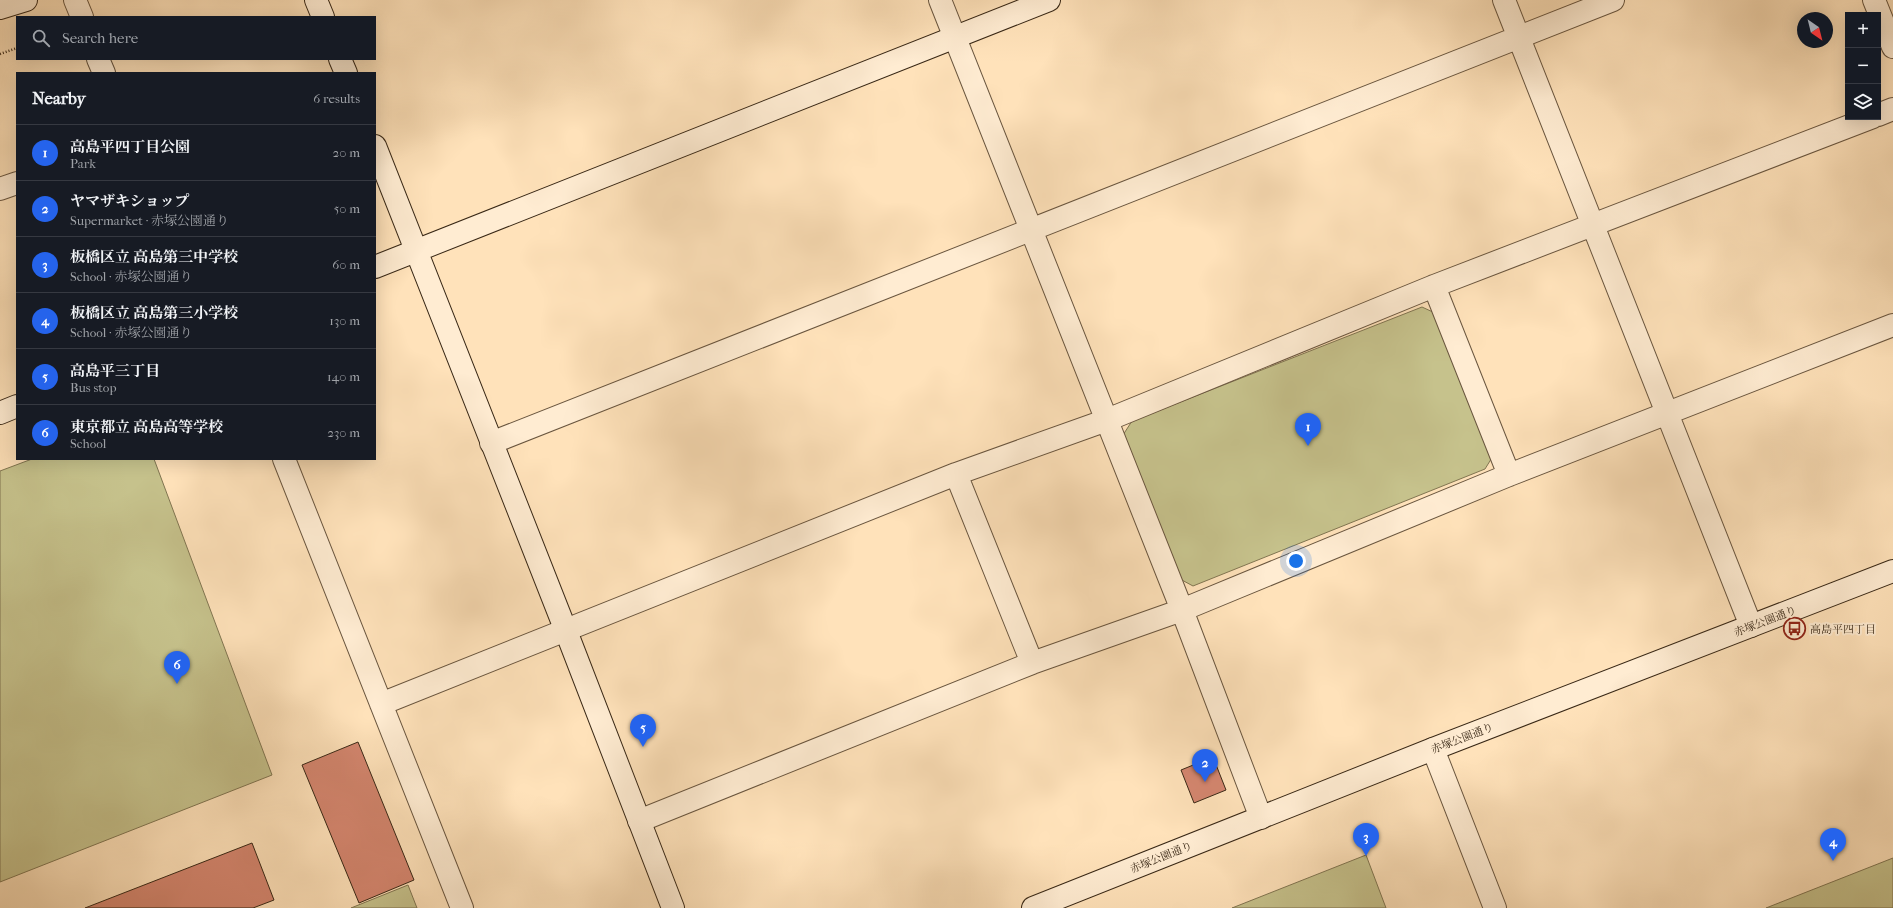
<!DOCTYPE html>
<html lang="en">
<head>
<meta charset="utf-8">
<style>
  body { margin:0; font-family:"IM FELL French Canon","Noto Serif JP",serif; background:#20242c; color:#f1f3f6 }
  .controls { position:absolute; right:12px; top:12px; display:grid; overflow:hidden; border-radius:0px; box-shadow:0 4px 16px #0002 }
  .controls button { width:36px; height:36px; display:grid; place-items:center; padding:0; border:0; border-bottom:1px solid #363941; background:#171b24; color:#f1f3f6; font:20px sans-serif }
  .compass { position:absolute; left:1797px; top:12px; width:36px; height:36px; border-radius:50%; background:#171b24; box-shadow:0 4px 16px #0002; rotate:145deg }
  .you { position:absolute; left:1296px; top:561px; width:14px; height:14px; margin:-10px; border:3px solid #fff; border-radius:50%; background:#1a73e8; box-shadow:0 0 0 6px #1a73e833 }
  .badge { display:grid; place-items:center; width:26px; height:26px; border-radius:50%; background:#2563eb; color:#fff; font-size:13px; font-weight:700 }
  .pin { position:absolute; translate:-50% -33px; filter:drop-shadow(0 1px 2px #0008) }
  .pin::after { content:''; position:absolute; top:21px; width:14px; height:12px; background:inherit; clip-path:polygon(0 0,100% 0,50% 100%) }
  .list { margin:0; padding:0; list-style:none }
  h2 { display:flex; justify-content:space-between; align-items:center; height:52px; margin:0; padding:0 16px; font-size:17px }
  h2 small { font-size:13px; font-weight:400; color:#9ea1a6 }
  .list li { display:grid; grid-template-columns:26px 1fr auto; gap:12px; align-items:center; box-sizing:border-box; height:56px; padding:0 16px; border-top:1px solid #363941 }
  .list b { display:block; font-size:15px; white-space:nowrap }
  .list p { margin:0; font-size:13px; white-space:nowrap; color:#9ea1a6 }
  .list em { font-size:13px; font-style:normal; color:#9ea1a6 }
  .icon { flex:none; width:22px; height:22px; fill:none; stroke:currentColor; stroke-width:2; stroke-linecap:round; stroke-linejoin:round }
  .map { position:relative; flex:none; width:1893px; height:908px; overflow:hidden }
  .search { position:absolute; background:#171b24; box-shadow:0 4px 16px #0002; left:16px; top:16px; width:360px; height:44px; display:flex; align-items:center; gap:10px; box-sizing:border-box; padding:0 14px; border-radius:0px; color:#9ea1a6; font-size:15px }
  .panel { position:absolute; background:#171b24; box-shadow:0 4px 16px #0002; left:16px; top:72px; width:360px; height:388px; border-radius:0px }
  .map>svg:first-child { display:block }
</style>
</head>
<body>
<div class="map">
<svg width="1893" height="908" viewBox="0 0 1893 908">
  <rect width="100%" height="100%" fill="#ffe2ba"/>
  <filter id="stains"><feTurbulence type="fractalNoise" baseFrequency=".005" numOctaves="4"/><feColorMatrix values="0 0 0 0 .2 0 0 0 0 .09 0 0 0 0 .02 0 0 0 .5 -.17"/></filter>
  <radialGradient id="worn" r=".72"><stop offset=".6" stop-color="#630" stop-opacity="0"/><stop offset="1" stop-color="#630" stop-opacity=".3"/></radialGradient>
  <path fill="#c6c28c" stroke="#807551" d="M 1422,307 L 1435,313 L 1493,456 L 1485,469 L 1193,586 L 1180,579 L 1123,435 L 1132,421 Z
    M 32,459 L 154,459 L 272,775 L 0,882 L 0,471 Z
    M 1366,855 L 1386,908 L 1232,908 Z
    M 1893,858 L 1893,908 L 1766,908 Z
    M 408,885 L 417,908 L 351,908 Z"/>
  <path fill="#d4866f" stroke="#392816" d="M 358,742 L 414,880 L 359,903 L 302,765 Z
    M 1213,757 L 1226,790 L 1194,803 L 1181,770 Z
    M 252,843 L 274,900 L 253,908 L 85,908 Z"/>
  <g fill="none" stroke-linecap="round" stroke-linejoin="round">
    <defs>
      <path id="street" d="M 75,0 L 82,17
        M 940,0 L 1182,610 L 1261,818
        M 1504,0 L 1751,626
        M 1874,0 L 1893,47
        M 98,59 L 104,73
        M 1878,115 L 1893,109
        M 0,189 L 17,183
        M 1434,286 L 1509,475
        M 491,443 L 1613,0
        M 284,459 L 462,908
        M 956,474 L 1032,663
        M 381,704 L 956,474 L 1107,420 L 1434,286 L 1873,117
        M 1433,749 L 1495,908
        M 639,821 L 1032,663 L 1182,610 L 1509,475 L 1893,325"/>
      <path id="secondary" d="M 316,0 L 323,17
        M 0,8 L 26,0
        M 340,59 L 346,73
        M 375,146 L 566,631 L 673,908
        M 375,267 L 1049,0
        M 0,413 L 17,406
        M 1033,908 L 1433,749 L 1893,571"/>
    </defs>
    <use href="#street" stroke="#6a563f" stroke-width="24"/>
    <use href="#secondary" stroke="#392816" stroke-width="24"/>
    <path stroke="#392816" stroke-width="2.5" stroke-dasharray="1 2" stroke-linecap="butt" d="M 0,54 L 17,48"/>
    <use href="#street" stroke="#ffecd2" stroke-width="22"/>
    <use href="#secondary" stroke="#ffecd2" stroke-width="22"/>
  </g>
  <defs>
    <symbol id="bus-ring" viewBox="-11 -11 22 22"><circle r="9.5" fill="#ffecd2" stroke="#8f2418" stroke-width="1.5"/><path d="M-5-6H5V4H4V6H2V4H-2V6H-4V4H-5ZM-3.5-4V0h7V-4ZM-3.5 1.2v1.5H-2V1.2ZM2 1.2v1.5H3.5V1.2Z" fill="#8f2418"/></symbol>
  </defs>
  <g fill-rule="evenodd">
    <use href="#bus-ring" x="1782" y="616" width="25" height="25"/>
  </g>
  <g text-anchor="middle" stroke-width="4" stroke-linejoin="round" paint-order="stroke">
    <g font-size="11" fill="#392816" stroke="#ffecd2">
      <text transform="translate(1765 621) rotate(-21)" y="4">赤塚公園通り</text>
      <text transform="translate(1462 738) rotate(-21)" y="4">赤塚公園通り</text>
      <text transform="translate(1161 857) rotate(-22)" y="4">赤塚公園通り</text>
    </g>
    <g font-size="11" fill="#392816" stroke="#ffecd2" text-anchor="start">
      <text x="1810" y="633">高島平四丁目</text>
    </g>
  </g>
  <rect width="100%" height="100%" filter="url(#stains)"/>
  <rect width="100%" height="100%" fill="url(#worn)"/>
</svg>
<div class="controls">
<button>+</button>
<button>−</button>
<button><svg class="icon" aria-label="layers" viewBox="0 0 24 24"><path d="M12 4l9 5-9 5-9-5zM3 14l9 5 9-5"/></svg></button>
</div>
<svg class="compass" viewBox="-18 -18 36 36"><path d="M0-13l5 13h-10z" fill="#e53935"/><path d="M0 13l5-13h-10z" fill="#9ea1a6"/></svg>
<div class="you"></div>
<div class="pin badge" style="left:1308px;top:446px">1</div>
<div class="pin badge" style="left:1205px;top:782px">2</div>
<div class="pin badge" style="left:1366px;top:856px">3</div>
<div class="pin badge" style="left:1833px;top:861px">4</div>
<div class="pin badge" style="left:643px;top:747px">5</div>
<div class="pin badge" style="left:177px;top:684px">6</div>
<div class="search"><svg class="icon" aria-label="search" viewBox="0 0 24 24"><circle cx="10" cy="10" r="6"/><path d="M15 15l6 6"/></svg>Search here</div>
<section class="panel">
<h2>Nearby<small>6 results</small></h2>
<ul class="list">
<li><span class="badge">1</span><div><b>高島平四丁目公園</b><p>Park</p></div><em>20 m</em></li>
<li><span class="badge">2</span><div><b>ヤマザキショップ</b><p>Supermarket · 赤塚公園通り</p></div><em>50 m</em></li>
<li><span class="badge">3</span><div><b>板橋区立 高島第三中学校</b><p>School · 赤塚公園通り</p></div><em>60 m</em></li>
<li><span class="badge">4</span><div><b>板橋区立 高島第三小学校</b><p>School · 赤塚公園通り</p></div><em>130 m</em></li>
<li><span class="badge">5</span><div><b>高島平三丁目</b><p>Bus stop</p></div><em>140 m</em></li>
<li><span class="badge">6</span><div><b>東京都立 高島高等学校</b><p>School</p></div><em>230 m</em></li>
</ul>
</section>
</div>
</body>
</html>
